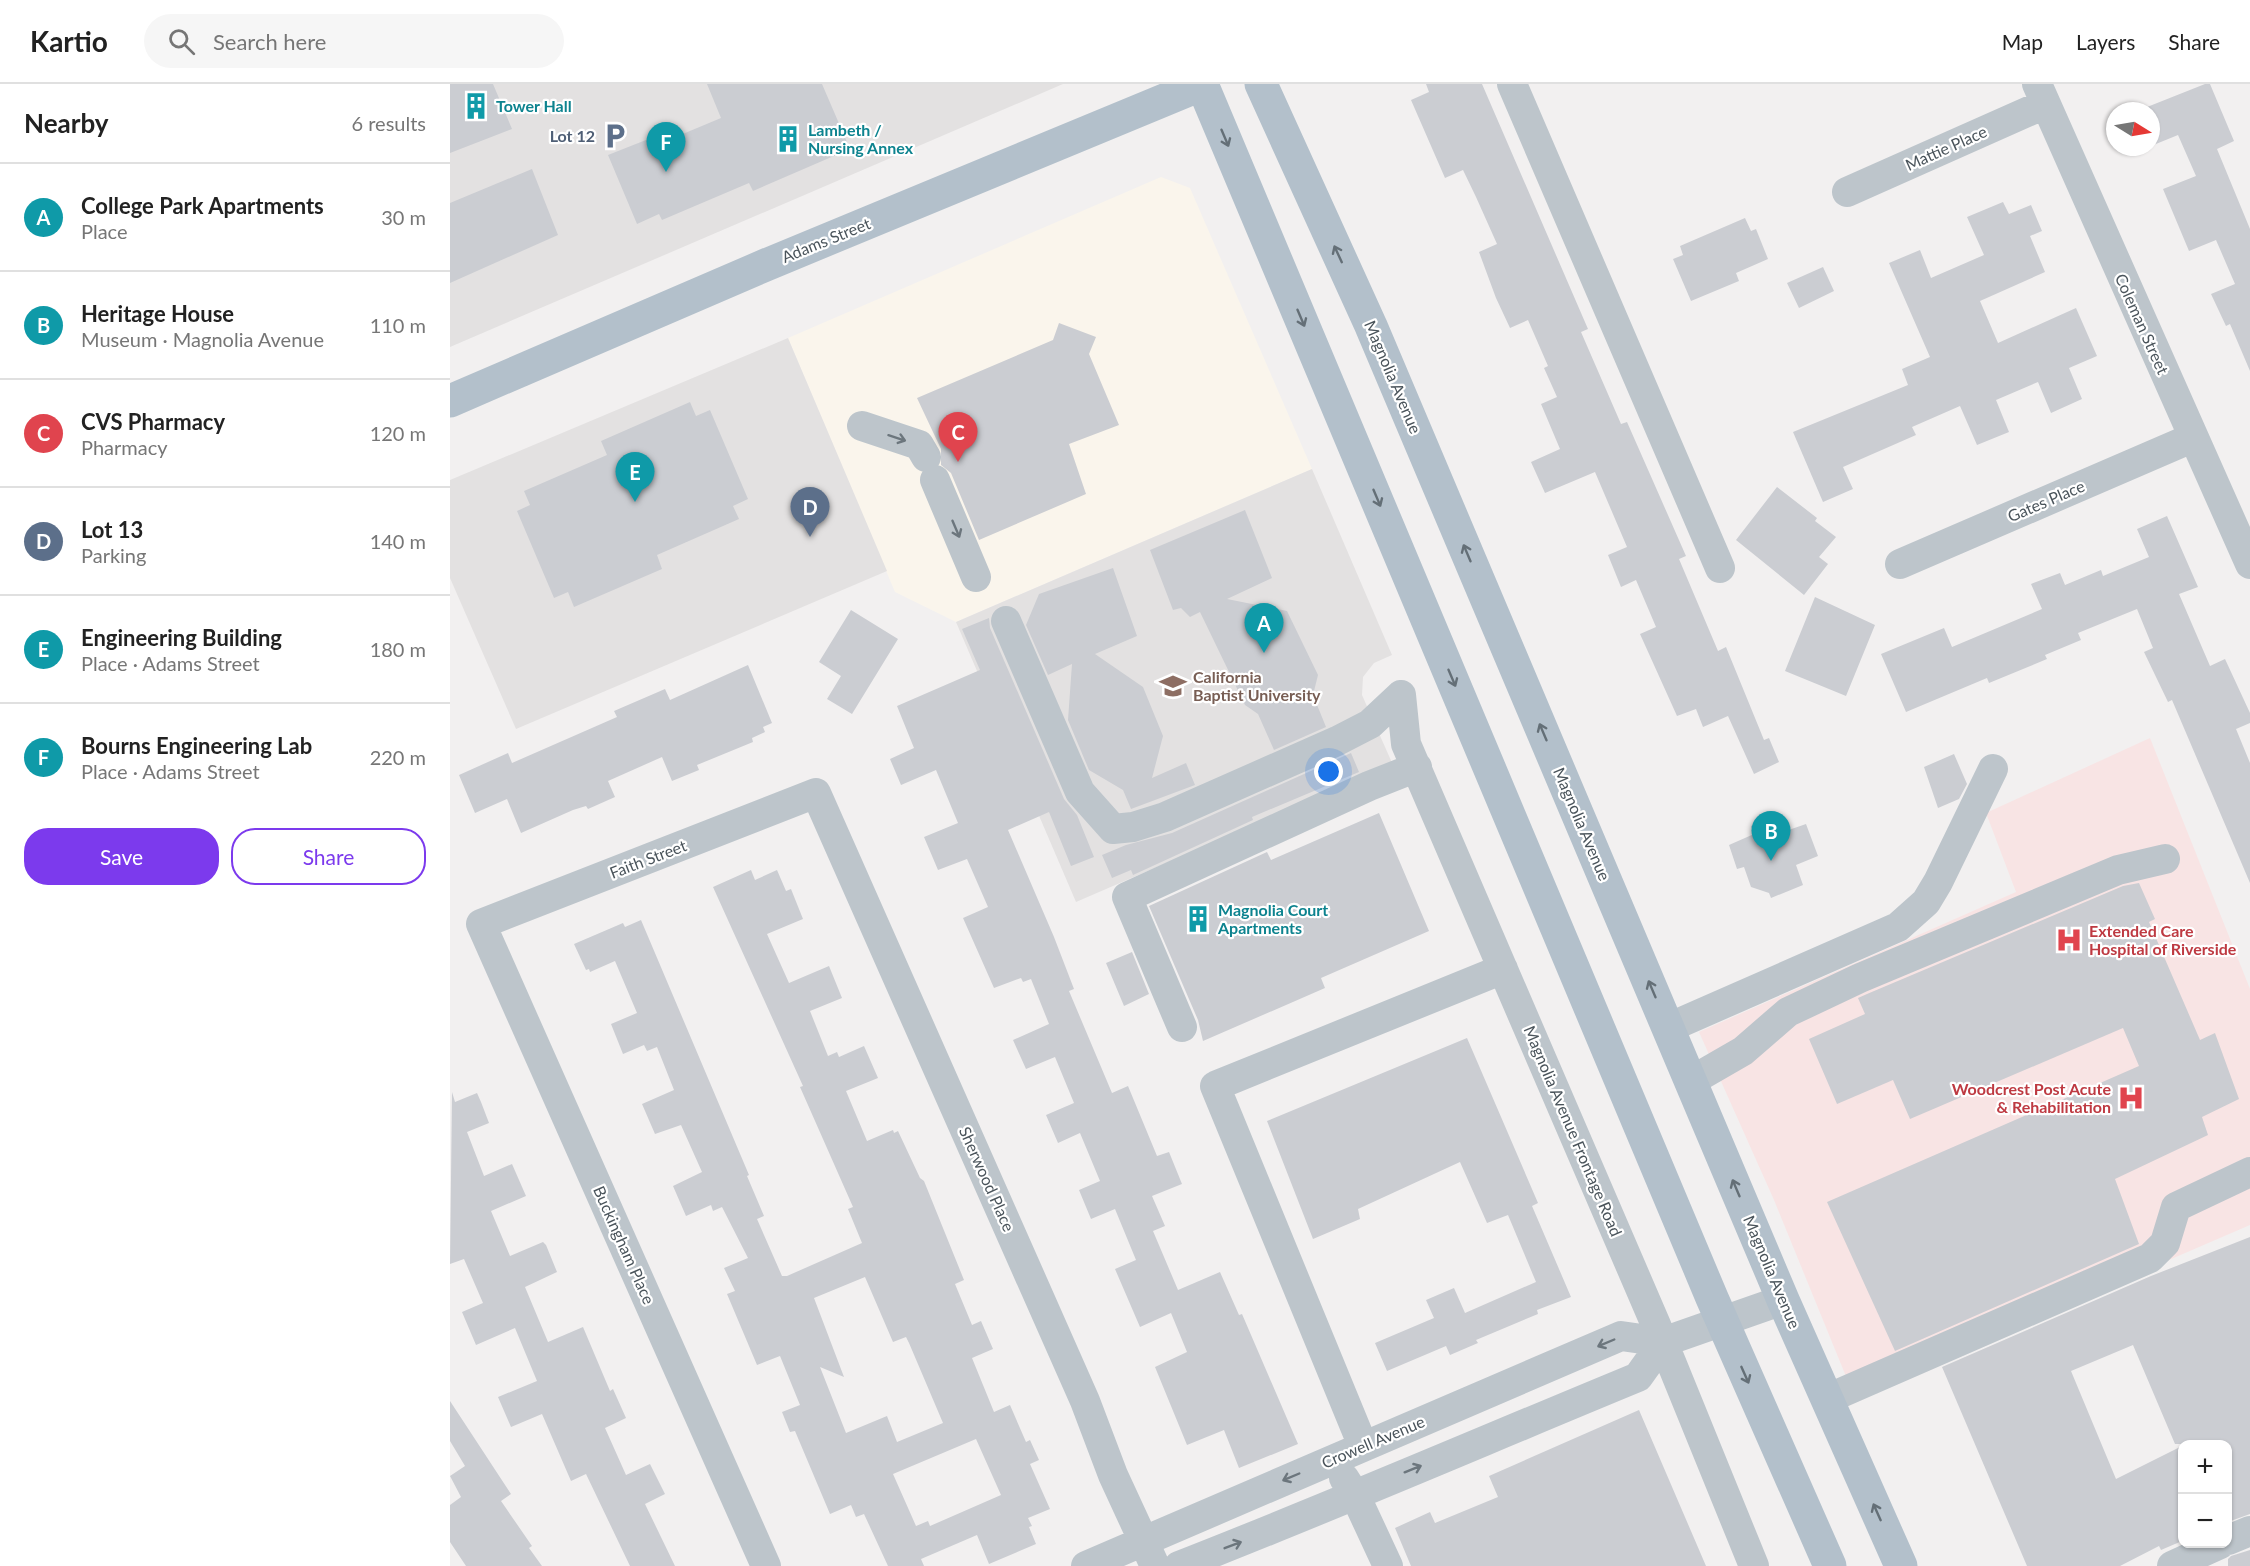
<!DOCTYPE html>
<html lang="en">
<head>
<meta charset="utf-8">
<style>
  body { margin:0; font-family:Lato,sans-serif; background:#f6f6f6; color:#222 }
  .controls { position:absolute; right:18px; bottom:18px; display:grid; overflow:hidden; border-radius:12px; box-shadow:0 2px 4px #0004 }
  .controls button { width:54px; height:54px; display:grid; place-items:center; padding:0; border:0; border-bottom:2px solid #e0e0e0; background:#fff; color:#222; font:30px sans-serif }
  .compass { position:absolute; left:1656px; top:18px; width:54px; height:54px; border-radius:50%; background:#fff; box-shadow:0 2px 4px #0004; rotate:101deg }
  .you { position:absolute; left:879px; top:688px; width:21px; height:21px; margin:-15px; border:4px solid #fff; border-radius:50%; background:#1a73e8; box-shadow:0 0 0 9px #1a73e833 }
  .badge { display:grid; place-items:center; width:39px; height:39px; border-radius:50%; background:#7c3aed; color:#fff; font-size:20px; font-weight:700 }
  .pin { position:absolute; translate:-50% -50px; filter:drop-shadow(0 2px 3px #0008) }
  .pin::after { content:''; position:absolute; top:32px; width:21px; height:18px; background:inherit; clip-path:polygon(0 0,100% 0,50% 100%) }
  .list { margin:0; padding:0; list-style:none }
  h2 { display:flex; justify-content:space-between; align-items:center; height:78px; margin:0; padding:0 24px; font-size:26px }
  h2 small { font-size:20px; font-weight:400; color:#767676 }
  .list li { display:grid; grid-template-columns:39px 1fr auto; gap:18px; align-items:center; box-sizing:border-box; height:108px; padding:0 24px; border-top:2px solid #e0e0e0 }
  .list b { display:block; font-size:22px; white-space:nowrap }
  .list p { margin:0; font-size:20px; white-space:nowrap; color:#767676 }
  .list em { font-size:20px; font-style:normal; color:#767676 }
  .actions { display:flex; gap:12px; padding:18px 24px }
  .actions a { flex:1; padding:14px 0; border:2px solid #7c3aed; border-radius:24px; text-align:center; font-size:21px; color:#7c3aed }
  .actions .main { background:#7c3aed; color:#fff }
  .icon { flex:none; width:33px; height:33px; fill:none; stroke:currentColor; stroke-width:2; stroke-linecap:round; stroke-linejoin:round }
  .map { position:relative; flex:none; width:1800px; height:1482px; overflow:hidden }
  header { display:flex; align-items:center; gap:36px; box-sizing:border-box; height:84px; padding:0 30px; background:#fff; border-bottom:2px solid #e0e0e0 }
  header strong { font-size:28px }
  nav { display:flex; gap:33px; margin-inline-start:auto; font-size:21px }
  .search { width:420px; height:54px; background:#f6f6f6; display:flex; align-items:center; gap:15px; box-sizing:border-box; padding:0 21px; border-radius:33px; color:#767676; font-size:22px }
  main { display:flex }
  aside { flex:1; background:#fff }
  .map>svg:first-child { display:block }
</style>
</head>
<body>
<header>
<strong>Kartio</strong>
<div class="search"><svg class="icon" aria-label="search" viewBox="0 0 24 24"><circle cx="10" cy="10" r="6"/><path d="M15 15l6 6"/></svg>Search here</div>
<nav><a>Map</a><a>Layers</a><a>Share</a></nav>
</header>
<main>
<aside>
<h2>Nearby<small>6 results</small></h2>
<ul class="list">
<li><span class="badge" style="background:#0f9aa8">A</span><div><b>College Park Apartments</b><p>Place</p></div><em>30 m</em></li>
<li><span class="badge" style="background:#0f9aa8">B</span><div><b>Heritage House</b><p>Museum · Magnolia Avenue</p></div><em>110 m</em></li>
<li><span class="badge" style="background:#e0444e">C</span><div><b>CVS Pharmacy</b><p>Pharmacy</p></div><em>120 m</em></li>
<li><span class="badge" style="background:#5c6f8a">D</span><div><b>Lot 13</b><p>Parking</p></div><em>140 m</em></li>
<li><span class="badge" style="background:#0f9aa8">E</span><div><b>Engineering Building</b><p>Place · Adams Street</p></div><em>180 m</em></li>
<li><span class="badge" style="background:#0f9aa8">F</span><div><b>Bourns Engineering Lab</b><p>Place · Adams Street</p></div><em>220 m</em></li>
</ul>
<div class="actions"><a class="main">Save</a><a>Share</a></div>
</aside>
<div class="map">
<svg width="1800" height="1482" viewBox="0 0 1800 1482">
  <rect width="100%" height="100%" fill="#f2f0f0"/>
  <path fill="#faf5ec" d="M 711,93 L 740,104 L 862,385 L 506,538 L 445,508 L 338,254 Z"/>
  <path fill="#e3e1e1" d="M 0,0 L 613,0 L 0,263 Z
    M 338,254 L 437,487 L 66,645 L 0,494 L 0,396 Z
    M 862,385 L 942,571 L 924,579 L 913,593 L 912,611 L 943,681 L 626,818 L 506,538 Z"/>
  <path fill="#f8e4e4" d="M 1700,654 L 1800,905 L 1800,1141 L 1404,1312 L 1324,1116 L 1249,948 L 1566,808 L 1536,729 Z"/>
  <path fill="#cbcdd2" fill-rule="evenodd" d="M 0,0 L 43,0 L 62,45 L 0,69 Z
    M 257,0 L 372,0 L 400,65 L 303,107 L 299,99 L 212,136 L 209,130 L 187,140 L 158,71 L 201,54 L 204,62 L 271,34 Z
    M 976,0 L 1032,0 L 1138,245 L 1131,248 L 1171,340 L 1177,338 L 1236,472 L 1229,475 L 1268,567 L 1276,563 L 1314,656 L 1319,654 L 1329,678 L 1304,690 L 1278,632 L 1253,643 L 1246,625 L 1227,632 L 1190,550 L 1206,543 L 1186,496 L 1171,503 L 1158,471 L 1177,463 L 1145,388 L 1095,409 L 1081,378 L 1110,365 L 1091,320 L 1107,313 L 1094,284 L 1098,282 L 1078,236 L 1060,244 L 1046,214 L 1029,168 L 1047,160 L 1026,113 L 1013,86 L 995,94 L 961,16 L 979,8 Z
    M 1755,0 L 1760,0 L 1784,57 L 1767,65 L 1800,145 L 1800,287 L 1780,240 L 1776,242 L 1761,210 L 1785,200 L 1766,156 L 1739,167 L 1713,105 L 1746,92 L 1728,51 L 1701,62 L 1701,27 L 1687,27 Z
    M 82,85 L 108,151 L 0,199 L 0,119 Z
    M 1553,118 L 1559,130 L 1581,121 L 1592,147 L 1580,152 L 1595,188 L 1530,217 L 1548,259 L 1626,224 L 1647,272 L 1619,284 L 1632,315 L 1601,329 L 1588,298 L 1546,316 L 1559,348 L 1527,361 L 1510,322 L 1462,343 L 1466,351 L 1393,383 L 1403,405 L 1373,418 L 1343,348 L 1458,301 L 1452,285 L 1480,273 L 1439,179 L 1470,166 L 1481,194 L 1534,171 L 1517,133 Z
    M 1295,134 L 1301,147 L 1306,145 L 1318,175 L 1286,189 L 1289,197 L 1241,217 L 1223,175 L 1233,171 L 1230,162 Z
    M 1373,183 L 1384,207 L 1349,224 L 1337,199 Z
    M 609,239 L 646,253 L 639,270 L 669,341 L 619,360 L 636,410 L 529,456 L 501,389 L 491,381 L 491,365 L 467,314 L 603,256 Z
    M 240,318 L 246,332 L 260,326 L 298,415 L 283,422 L 289,435 L 207,471 L 212,485 L 124,523 L 118,508 L 104,514 L 67,427 L 80,421 L 74,407 L 157,371 L 151,357 Z
    M 1327,403 L 1367,434 L 1365,437 L 1386,453 L 1369,473 L 1378,480 L 1354,511 L 1286,456 Z
    M 795,426 L 822,494 L 777,515 L 837,527 L 868,591 L 863,611 L 876,643 L 824,666 L 808,630 L 795,621 L 750,528 L 740,533 L 731,524 L 723,526 L 700,466 Z
    M 1717,432 L 1748,503 L 1729,510 L 1760,582 L 1775,575 L 1800,629 L 1800,639 L 1786,645 L 1800,679 L 1800,799 L 1722,616 L 1718,618 L 1694,568 L 1703,564 L 1687,525 L 1628,549 L 1631,556 L 1595,571 L 1597,575 L 1539,599 L 1537,594 L 1456,628 L 1431,570 L 1494,544 L 1502,563 L 1592,525 L 1581,500 L 1610,489 L 1615,501 L 1651,486 L 1653,492 L 1699,473 L 1687,445 Z
    M 663,484 L 687,552 L 645,570 L 693,603 L 713,652 L 702,694 L 736,679 L 745,701 L 681,725 L 673,706 L 639,686 L 618,636 L 622,580 L 598,591 L 576,541 L 589,510 Z
    M 1365,513 L 1425,541 L 1396,612 L 1335,587 Z
    M 401,526 L 448,555 L 402,630 L 377,615 L 391,592 L 369,578 Z
    M 539,534 L 540,544 L 614,715 L 627,731 L 644,773 L 621,782 L 599,728 L 558,746 L 604,853 L 624,905 L 619,907 L 662,1009 L 678,1002 L 707,1072 L 719,1068 L 732,1100 L 702,1112 L 715,1142 L 703,1147 L 728,1206 L 770,1188 L 789,1231 L 792,1230 L 848,1360 L 789,1384 L 774,1346 L 737,1361 L 705,1283 L 737,1268 L 721,1229 L 690,1243 L 665,1185 L 686,1176 L 665,1125 L 641,1135 L 629,1106 L 650,1097 L 630,1049 L 608,1059 L 596,1031 L 624,1019 L 605,973 L 576,985 L 563,956 L 599,940 L 581,895 L 573,898 L 571,894 L 544,904 L 513,834 L 538,823 L 517,775 L 488,786 L 474,753 L 508,739 L 486,686 L 451,701 L 440,675 L 464,664 L 447,622 L 530,586 L 512,545 Z
    M 298,581 L 322,639 L 313,643 L 315,648 L 302,654 L 303,658 L 247,681 L 249,686 L 222,697 L 212,673 L 158,697 L 165,713 L 138,725 L 136,722 L 123,726 L 71,749 L 57,715 L 25,729 L 9,691 L 58,669 L 62,679 L 167,633 L 164,627 L 215,605 L 220,616 Z
    M 901,669 L 909,688 L 802,733 L 803,736 L 683,791 L 681,786 L 662,794 L 652,771 L 676,761 L 722,749 Z
    M 1504,670 L 1517,700 L 1509,715 L 1488,724 L 1474,683 Z
    M 929,729 L 979,847 L 871,894 L 875,904 L 753,957 L 748,936 L 699,822 L 817,768 L 821,776 Z
    M 1325,733 L 1330,749 L 1356,740 L 1368,772 L 1346,781 L 1353,801 L 1321,814 L 1319,809 L 1301,803 L 1294,783 L 1287,785 L 1279,761 L 1304,750 L 1301,742 Z
    M 301,786 L 305,796 L 327,786 L 336,807 L 341,805 L 353,835 L 317,850 L 339,899 L 379,882 L 392,914 L 360,927 L 378,972 L 387,968 L 389,973 L 414,962 L 428,994 L 396,1007 L 417,1057 L 443,1046 L 444,1049 L 448,1047 L 470,1094 L 474,1097 L 514,1196 L 505,1200 L 522,1241 L 531,1237 L 543,1265 L 522,1274 L 544,1328 L 560,1321 L 576,1358 L 580,1356 L 589,1376 L 580,1380 L 600,1425 L 578,1434 L 582,1442 L 579,1443 L 586,1460 L 539,1480 L 527,1451 L 471,1475 L 474,1482 L 438,1482 L 414,1430 L 406,1433 L 401,1421 L 380,1430 L 345,1347 L 340,1348 L 332,1328 L 350,1321 L 330,1272 L 307,1281 L 277,1210 L 285,1207 L 274,1184 L 298,1174 L 272,1123 L 263,1127 L 261,1121 L 236,1132 L 223,1102 L 252,1088 L 231,1041 L 205,1050 L 192,1020 L 224,1006 L 207,963 L 197,967 L 194,961 L 173,970 L 161,940 L 187,929 L 165,877 L 140,888 L 139,885 L 136,886 L 124,860 L 173,839 L 175,843 L 191,836 L 299,1091 L 297,1092 L 314,1132 L 307,1135 L 332,1192 L 337,1192 L 412,1159 L 398,1125 L 403,1123 L 350,1003 L 353,1002 L 263,803 ZM 415,1193 L 443,1258 L 456,1253 L 459,1259 L 493,1339 L 447,1358 L 437,1332 L 396,1349 L 370,1283 L 394,1293 L 364,1214 ZM 526,1355 L 551,1411 L 480,1442 L 478,1437 L 466,1442 L 443,1390 Z
    M 1689,799 L 1705,835 L 1699,838 L 1750,956 L 1765,949 L 1789,1015 L 1752,1033 L 1758,1051 L 1665,1095 L 1689,1160 L 1445,1267 L 1377,1118 L 1689,982 L 1673,944 L 1460,1035 L 1443,996 L 1387,1020 L 1359,955 L 1415,930 L 1408,914 L 1417,910 L 1673,802 Z
    M 682,868 L 699,910 L 674,922 L 656,879 Z
    M 1017,954 L 1088,1119 L 1082,1122 L 1121,1213 L 1087,1226 L 1088,1230 L 1026,1256 L 1028,1259 L 1000,1271 L 996,1262 L 937,1287 L 925,1259 L 984,1234 L 976,1216 L 1004,1204 L 1015,1229 L 1086,1198 L 1058,1131 L 1037,1139 L 1010,1078 L 908,1125 L 910,1135 L 863,1155 L 817,1037 Z
    M 2,1008 L 5,1018 L 27,1009 L 31,1018 L 39,1039 L 17,1048 L 34,1092 L 62,1080 L 76,1112 L 41,1127 L 60,1172 L 93,1158 L 96,1161 L 107,1188 L 75,1203 L 98,1258 L 133,1243 L 160,1307 L 163,1305 L 176,1334 L 155,1344 L 176,1391 L 200,1380 L 215,1410 L 195,1420 L 225,1482 L 180,1482 L 136,1390 L 121,1397 L 92,1330 L 61,1343 L 48,1313 L 87,1297 L 65,1244 L 26,1261 L 12,1228 L 33,1219 L 14,1175 L 0,1180 Z
    M 1800,1153 L 1800,1430 L 1778,1438 L 1778,1360 L 1725,1360 L 1683,1261 L 1621,1287 L 1666,1395 L 1732,1362 L 1732,1457 L 1711,1466 L 1709,1462 L 1670,1482 L 1577,1482 L 1492,1283 L 1701,1192 Z
    M 0,1317 L 61,1410 L 51,1417 L 82,1462 L 79,1464 L 92,1482 L 16,1482 L 0,1458 L 0,1421 L 11,1413 L 0,1392 L 15,1382 L 0,1357 Z
    M 1189,1326 L 1256,1482 L 961,1482 L 945,1444 L 980,1428 L 985,1439 L 1048,1413 L 1039,1392 Z
    M 1800,1466 L 1800,1482 L 1778,1482 L 1778,1475 L 1781,1472 Z"/>
  <g fill="none" stroke-linecap="round" stroke-linejoin="round">
    <path stroke="#bdc5cb" stroke-width="30" d="M 1062,0 L 1270,484
      M 1587,0 L 1800,480
      M 1397,108 L 1595,20
      M 412,342 L 469,361 L 476,373
      M 485,396 L 526,493
      M 1450,480 L 1742,354
      M 556,537 L 630,708 L 663,745 L 683,743 L 715,733 L 887,657 L 920,640 L 951,611
      M 951,611 L 956,660 L 1206,1241 L 1304,1482
      M 732,943 L 677,813 L 919,702 L 967,683
      M 1218,944 L 1448,843 L 1476,818 L 1488,798 L 1543,685
      M 1241,997 L 1293,967 L 1338,928 L 1410,894 L 1668,786 L 1715,775
      M 1377,1315 L 1700,1174 L 1715,1159 L 1726,1123 L 1800,1088
      M 913,1362 L 765,1002 L 1053,885
      M 894,1394 L 905,1411 L 938,1482
      M 1778,1456 L 1800,1447
      M 316,1482 L 31,840 L 366,709 L 635,1317 L 663,1391 L 705,1482
      M 636,1482 L 1171,1252 L 1213,1258 L 1333,1216
      M 729,1482 C 883,1422 1035,1356 1188,1293 L 1213,1258
      M 1722,1482 L 1770,1460"/>
    <path stroke="#b3c0cb" stroke-width="33" d="M 752,0 L 1262,1214 L 1380,1482
      M 811,0 L 921,242 L 1333,1216 L 1451,1482
      M 0,317 L 318,180 L 753,0"/>
  </g>
  <defs><path id="oneway-shaft" d="M-6 0H5M1.5-3L5.5 0L1.5 3" fill="none" stroke-width="1.6" stroke-linecap="round" stroke-linejoin="round" transform="scale(1.5)"/></defs>
  <g stroke="#646f77">
    <use href="#oneway-shaft" transform="translate(775 54) rotate(67)"/>
    <use href="#oneway-shaft" transform="translate(888 170) rotate(-115)"/>
    <use href="#oneway-shaft" transform="translate(851 234) rotate(67)"/>
    <use href="#oneway-shaft" transform="translate(927 414) rotate(67)"/>
    <use href="#oneway-shaft" transform="translate(1017 469) rotate(-113)"/>
    <use href="#oneway-shaft" transform="translate(1002 594) rotate(67)"/>
    <use href="#oneway-shaft" transform="translate(1093 648) rotate(-113)"/>
    <use href="#oneway-shaft" transform="translate(1202 905) rotate(-113)"/>
    <use href="#oneway-shaft" transform="translate(1286 1104) rotate(-113)"/>
    <use href="#oneway-shaft" transform="translate(1295 1291) rotate(66)"/>
    <use href="#oneway-shaft" transform="translate(1427 1428) rotate(-114)"/>
  </g>
  <g stroke="#6c767d">
    <use href="#oneway-shaft" transform="translate(447 354) rotate(18)"/>
    <use href="#oneway-shaft" transform="translate(506 445) rotate(67)"/>
    <use href="#oneway-shaft" transform="translate(1156 1259) rotate(157)"/>
    <use href="#oneway-shaft" transform="translate(963 1385) rotate(-22)"/>
    <use href="#oneway-shaft" transform="translate(841 1393) rotate(157)"/>
    <use href="#oneway-shaft" transform="translate(783 1461) rotate(-21)"/>
  </g>
  <defs>
    <symbol id="building-bare" viewBox="-9 -9 18 18"><path d="M-4-6H4V6H1V3H-1V6H-4ZM-2.5-4.3h1.7v1.8h-1.7ZM.8-4.3h1.7v1.8H.8ZM-2.5-1h1.7V.8h-1.7ZM.8-1h1.7V.8H.8Z" fill="#0f9aa8" stroke="#fff" stroke-width="2.5" paint-order="stroke"/></symbol>
    <symbol id="parking-bare" viewBox="-9 -9 18 18"><path d="M-3.5-5.5H1a3.5 3.5 0 0 1 0 7H-1V5.5H-3.5ZM-1-3.4V-.6H.8a1.4 1.4 0 0 0 0-2.8Z" fill="#5c6f8a" stroke="#fff" stroke-width="2.5" paint-order="stroke"/></symbol>
    <symbol id="university-bare" viewBox="-9 -9 18 18"><path d="M0-5L7-2L0 1L-7-2ZM-4 1L0 2.5L4 1V4Q0 6-4 4Z" fill="#8d6e63" stroke="#fff" stroke-width="2.5" paint-order="stroke"/></symbol>
    <symbol id="hospital-bare" viewBox="-9 -9 18 18"><path d="M-5-5h3v3.5h4V-5h3V5h-3V1.5h-4V5h-3Z" fill="#e0444e" stroke="#fff" stroke-width="2.5" paint-order="stroke"/></symbol>
  </defs>
  <g fill-rule="evenodd">
    <use href="#building-bare" x="7" y="3" width="38" height="38"/>
    <use href="#parking-bare" x="146" y="33" width="38" height="38"/>
    <use href="#building-bare" x="319" y="36" width="38" height="38"/>
    <use href="#university-bare" x="704" y="583" width="38" height="38"/>
    <use href="#building-bare" x="729" y="816" width="38" height="38"/>
    <use href="#hospital-bare" x="1600" y="837" width="38" height="38"/>
    <use href="#hospital-bare" x="1662" y="995" width="38" height="38"/>
  </g>
  <g text-anchor="middle" stroke-width="4.5" stroke-linejoin="round" paint-order="stroke">
    <g font-size="16" font-weight="bold" fill="#0d838f" stroke="#fff" text-anchor="start">
      <text x="46" y="28">Tower Hall</text>
      <text x="358" y="52">Lambeth /<tspan x="358" dy="18">Nursing Annex</tspan></text>
      <text x="768" y="832">Magnolia Court<tspan x="768" dy="18">Apartments</tspan></text>
    </g>
    <g font-size="16" font-weight="bold" fill="#4e5e75" stroke="#fff" text-anchor="end">
      <text x="145" y="58">Lot 12</text>
    </g>
    <g font-size="16" fill="#4a545b" stroke="#fff">
      <text transform="translate(1496 64) rotate(-24)" y="6">Mattie Place</text>
      <text transform="translate(376 156) rotate(-22)" y="6">Adams Street</text>
      <text transform="translate(1692 240) rotate(66)" y="6">Coleman Street</text>
      <text transform="translate(943 293) rotate(67)" y="6">Magnolia Avenue</text>
      <text transform="translate(1596 417) rotate(-23)" y="6">Gates Place</text>
      <text transform="translate(1132 740) rotate(67)" y="6">Magnolia Avenue</text>
      <text transform="translate(198 775) rotate(-21)" y="6">Faith Street</text>
      <text transform="translate(1123 1047) rotate(67)" y="6">Magnolia Avenue Frontage Road</text>
      <text transform="translate(537 1095) rotate(66)" y="6">Sherwood Place</text>
      <text transform="translate(174 1161) rotate(66)" y="6">Buckingham Place</text>
      <text transform="translate(1322 1188) rotate(67)" y="6">Magnolia Avenue</text>
      <text transform="translate(923 1358) rotate(-23)" y="6">Crowell Avenue</text>
    </g>
    <g font-size="16" font-weight="bold" fill="#785e54" stroke="#fff" text-anchor="start">
      <text x="743" y="599">California<tspan x="743" dy="18">Baptist University</tspan></text>
    </g>
    <g font-size="16" font-weight="bold" fill="#be3a42" stroke="#fff" text-anchor="start">
      <text x="1639" y="853">Extended Care<tspan x="1639" dy="18">Hospital of Riverside</tspan></text>
      <text x="1661" y="1011" text-anchor="end">Woodcrest Post Acute<tspan x="1661" dy="18">&amp; Rehabilitation</tspan></text>
    </g>
  </g>
</svg>
<div class="controls">
<button>+</button>
<button>−</button>
</div>
<svg class="compass" viewBox="-18 -18 36 36"><path d="M0-13l5 13h-10z" fill="#e53935"/><path d="M0 13l5-13h-10z" fill="#767676"/></svg>
<div class="you"></div>
<div class="pin badge" style="left:814px;top:569px;background:#0f9aa8">A</div>
<div class="pin badge" style="left:1321px;top:777px;background:#0f9aa8">B</div>
<div class="pin badge" style="left:508px;top:378px;background:#e0444e">C</div>
<div class="pin badge" style="left:360px;top:453px;background:#5c6f8a">D</div>
<div class="pin badge" style="left:185px;top:418px;background:#0f9aa8">E</div>
<div class="pin badge" style="left:216px;top:88px;background:#0f9aa8">F</div>
</div>
</main>
</body>
</html>
